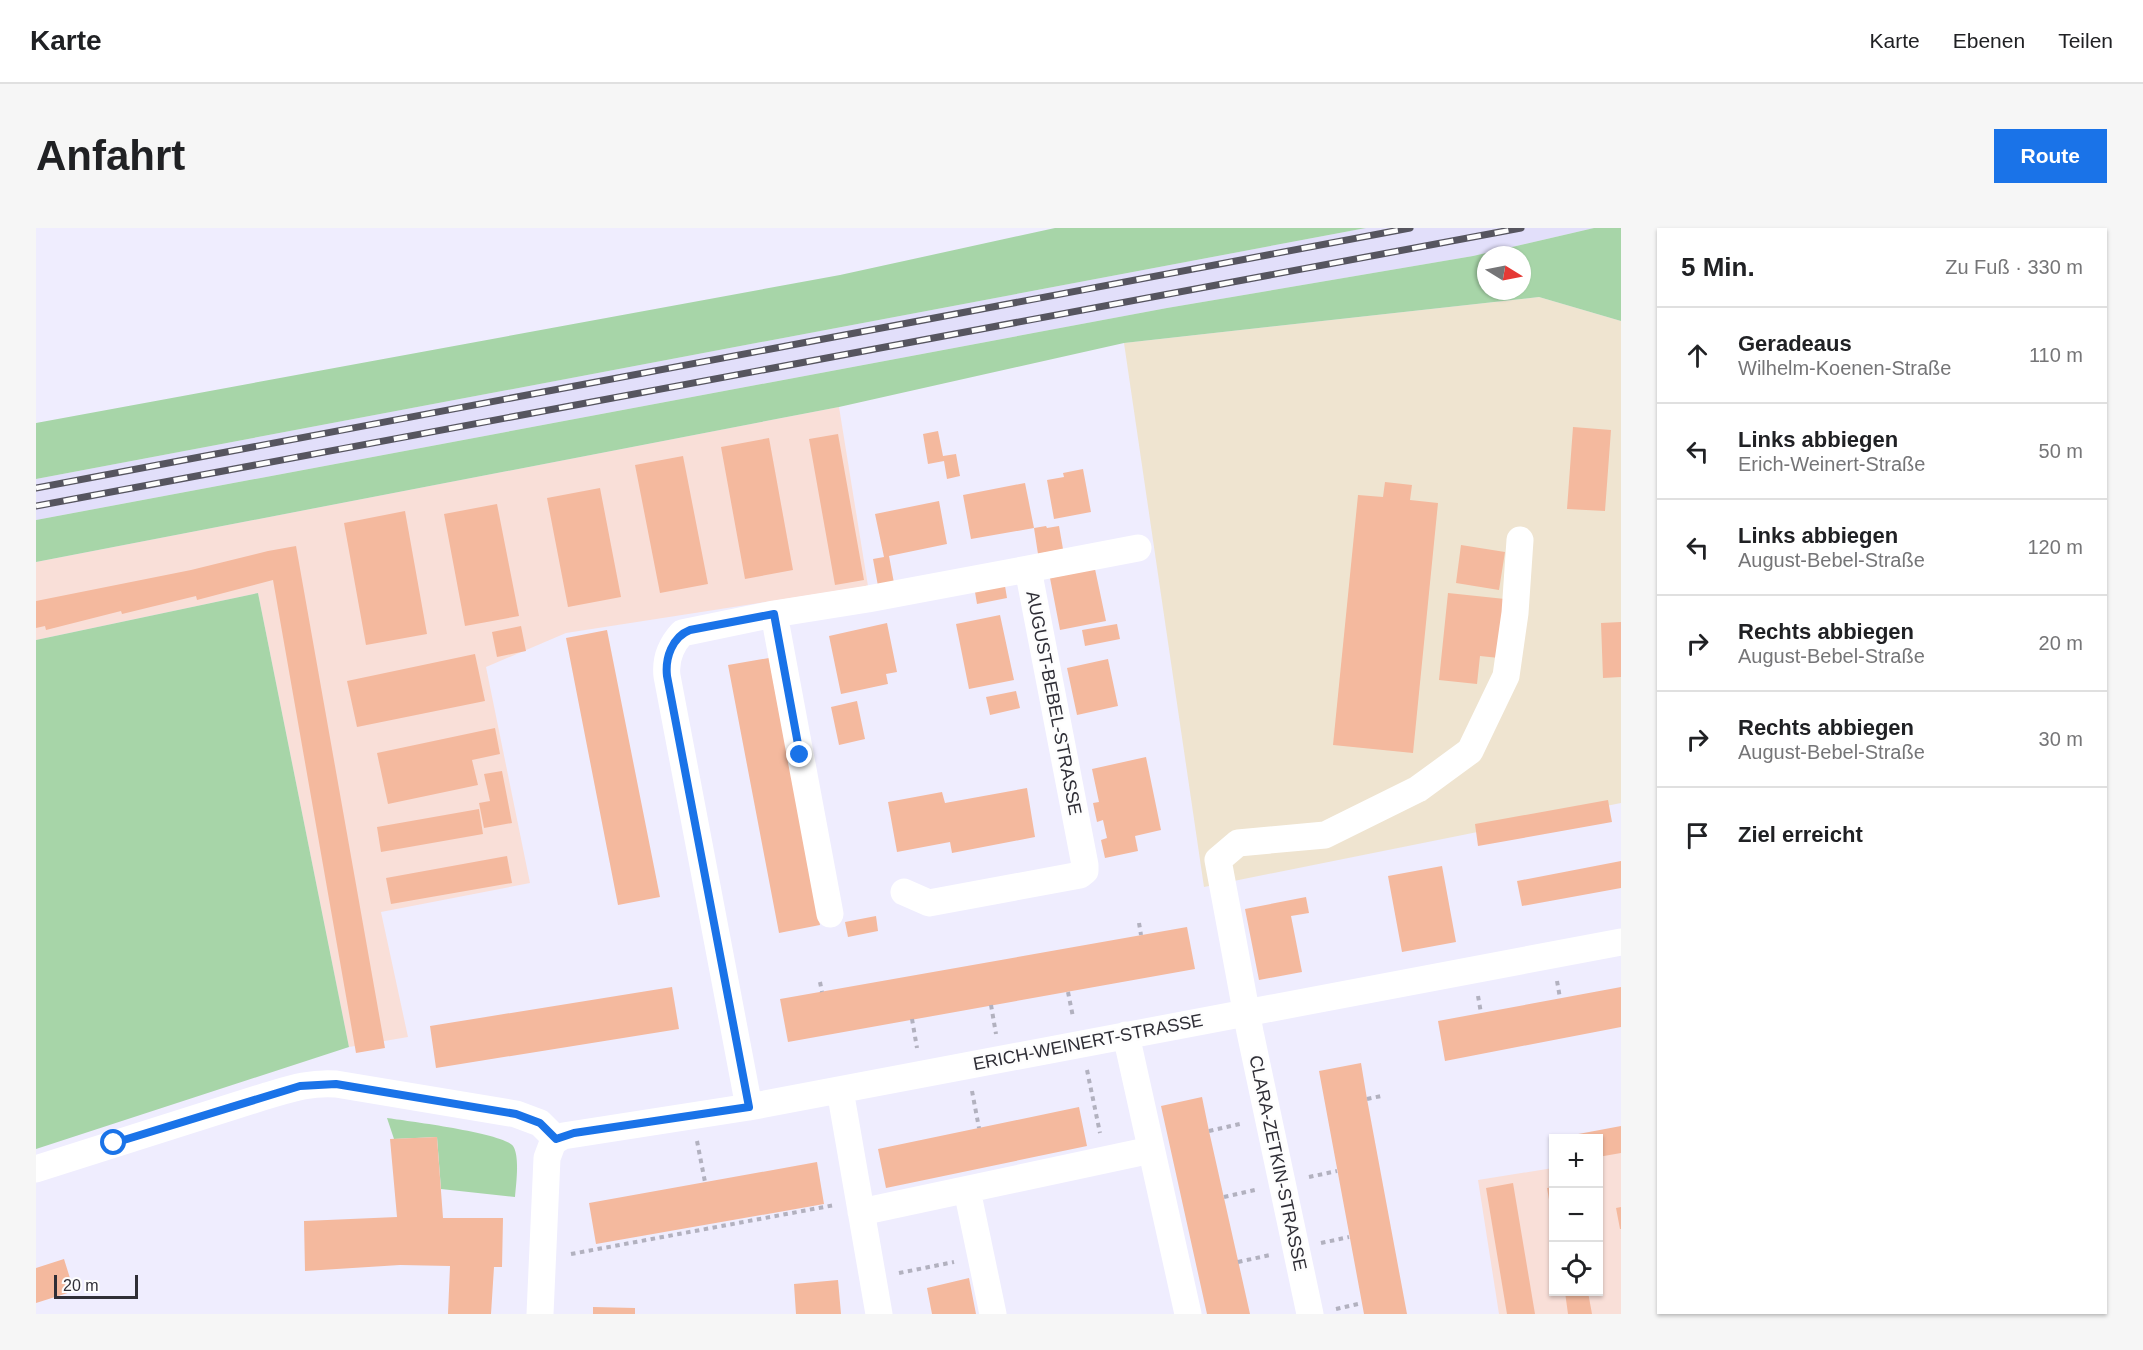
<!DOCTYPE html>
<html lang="de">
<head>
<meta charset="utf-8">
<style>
  body { margin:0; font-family:Helvetica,sans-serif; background:#f6f6f6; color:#202124 }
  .controls { position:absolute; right:18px; bottom:18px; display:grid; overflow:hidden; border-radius:0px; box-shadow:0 2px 4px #0004 }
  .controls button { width:54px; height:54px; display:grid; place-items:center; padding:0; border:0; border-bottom:2px solid #e0e0e0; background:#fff; color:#202124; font:30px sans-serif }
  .compass { position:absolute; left:1441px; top:18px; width:54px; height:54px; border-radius:50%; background:#fff; box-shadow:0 2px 4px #0004; rotate:100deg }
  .scale { position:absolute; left:18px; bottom:15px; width:84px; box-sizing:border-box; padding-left:6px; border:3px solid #2f2e36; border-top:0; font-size:16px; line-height:21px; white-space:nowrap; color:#2f2e36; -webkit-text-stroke:4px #fdfdfd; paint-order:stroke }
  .stop { position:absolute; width:18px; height:18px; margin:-14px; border:4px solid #1a73e8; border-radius:50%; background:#fff }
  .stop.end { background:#1a73e8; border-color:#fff; box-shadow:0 2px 6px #0008 }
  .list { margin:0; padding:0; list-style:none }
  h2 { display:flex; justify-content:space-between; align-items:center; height:78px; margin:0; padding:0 24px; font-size:26px }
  h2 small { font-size:20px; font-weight:400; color:#757577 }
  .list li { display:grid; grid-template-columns:39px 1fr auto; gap:18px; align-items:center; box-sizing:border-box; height:96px; padding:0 24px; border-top:2px solid #e0e0e0 }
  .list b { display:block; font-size:22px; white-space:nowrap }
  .list p { margin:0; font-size:20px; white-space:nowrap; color:#757577 }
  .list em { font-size:20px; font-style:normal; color:#757577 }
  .icon { flex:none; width:33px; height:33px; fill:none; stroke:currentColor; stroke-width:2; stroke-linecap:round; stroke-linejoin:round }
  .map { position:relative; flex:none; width:1585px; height:1086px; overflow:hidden; border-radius:0px }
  header { display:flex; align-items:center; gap:36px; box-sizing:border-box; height:84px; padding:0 30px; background:#fff; border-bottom:2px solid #e0e0e0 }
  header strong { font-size:28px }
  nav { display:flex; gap:33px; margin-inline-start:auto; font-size:21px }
  .intro { display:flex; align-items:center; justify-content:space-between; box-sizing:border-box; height:144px; padding:0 36px }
  h1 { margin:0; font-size:42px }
  .button { padding:15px 27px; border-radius:0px; background:#1a73e8; color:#fff; font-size:21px; font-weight:700 }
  main { display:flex; gap:36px; padding:0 36px }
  aside { flex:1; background:#fff; border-radius:0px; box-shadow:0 2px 4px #0004 }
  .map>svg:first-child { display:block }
</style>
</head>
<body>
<header>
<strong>Karte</strong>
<nav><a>Karte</a><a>Ebenen</a><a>Teilen</a></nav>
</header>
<div class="intro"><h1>Anfahrt</h1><a class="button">Route</a></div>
<main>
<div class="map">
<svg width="1585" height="1086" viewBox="0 0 1585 1086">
  <rect width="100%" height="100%" fill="#efedfe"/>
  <path fill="#efe4d0" d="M 1503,69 L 1585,93 L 1585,575 L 1168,659 L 1088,115 Z"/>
  <path fill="#f9dfd8" d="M 803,179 L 832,358 L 530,405 L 450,439 L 494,655 L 345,684 L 372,809 L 313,819 L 222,365 L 0,412 L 0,334 Z
    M 1585,903 L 1585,1086 L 1463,1086 L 1442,952 L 1517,940 L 1518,1064 L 1562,1064 L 1562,910 L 1545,910 Z"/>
  <path fill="#e2dffa" d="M 1330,0 L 1558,0 L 1437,28 L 1131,80 L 0,292 L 0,251 Z"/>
  <path fill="#a7d5a8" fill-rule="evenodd" d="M 1019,0 L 1330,0 L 0,251 L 0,195 L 804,47 Z
    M 1558,0 L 1585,0 L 1585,93 L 1503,69 L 1088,115 L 803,179 L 0,334 L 0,292 L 1131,80 L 1437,28 ZM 1450,27 L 1486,27 L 1486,63 L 1450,63 Z
    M 222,365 L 313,819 L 0,921 L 0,412 Z
    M 351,890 C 371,893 468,905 477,918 C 484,928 480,957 479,969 L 405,961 L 401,909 L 358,911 Z"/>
  <path fill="#f4b99e" d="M 1537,199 L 1575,202 L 1569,283 L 1531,281 Z
    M 902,203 L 907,228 L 920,226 L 924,248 L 911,251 L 908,233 L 892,236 L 887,206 Z
    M 802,206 L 828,352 L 799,357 L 773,211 Z
    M 733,210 L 757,342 L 709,351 L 685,219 Z
    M 647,228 L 672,356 L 624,365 L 599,237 Z
    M 1047,241 L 1055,284 L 1018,291 L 1011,252 L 1028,249 L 1027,245 Z
    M 1349,254 L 1376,257 L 1374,272 L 1402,275 L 1377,525 L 1297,517 L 1322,267 L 1347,269 Z
    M 989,255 L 998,300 L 935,311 L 927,267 Z
    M 564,260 L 585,369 L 532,379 L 511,270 Z
    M 903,273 L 911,316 L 853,328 L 858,355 L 842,358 L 837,331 L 848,329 L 839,286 Z
    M 461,276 L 483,388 L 429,398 L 408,286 Z
    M 369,283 L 391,406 L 330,417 L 308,295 Z
    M 1010,298 L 1011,300 L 1023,298 L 1027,321 L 1002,326 L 998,300 Z
    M 1425,317 L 1469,324 L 1463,362 L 1420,355 Z
    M 260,318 L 349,820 L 320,825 L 237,352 L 161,372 L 160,368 L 86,386 L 85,383 L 10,402 L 9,398 L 0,400 L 0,373 L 155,342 L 232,323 Z
    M 1059,341 L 1070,393 L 1024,402 L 1014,350 Z
    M 969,358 L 971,370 L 941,376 L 939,364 Z
    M 1412,365 L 1469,371 L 1463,430 L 1444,428 L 1441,456 L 1403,452 Z
    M 964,387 L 978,452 L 933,461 L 920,396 Z
    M 1585,394 L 1585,449 L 1567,450 L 1565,395 Z
    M 851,395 L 861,444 L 850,446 L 852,456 L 805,466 L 793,408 Z
    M 1081,396 L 1084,411 L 1049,418 L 1046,402 Z
    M 485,398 L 490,423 L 461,429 L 456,404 Z
    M 571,402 L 624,669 L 582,677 L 530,410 Z
    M 439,426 L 449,473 L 321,499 L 311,453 Z
    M 733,430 L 784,697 L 743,705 L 692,437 Z
    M 1072,431 L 1082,478 L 1041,487 L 1031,440 Z
    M 980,463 L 984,480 L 954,487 L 950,469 Z
    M 821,473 L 829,511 L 803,517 L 795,479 Z
    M 459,500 L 464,526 L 436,532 L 442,557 L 352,576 L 341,525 Z
    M 1110,529 L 1125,602 L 1099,608 L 1102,623 L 1069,630 L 1065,612 L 1071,610 L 1067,592 L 1061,594 L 1057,575 L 1063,574 L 1056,541 Z
    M 466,543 L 476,595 L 448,600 L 443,575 L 454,573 L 448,546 Z
    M 991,560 L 999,609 L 916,625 L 914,614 L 861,624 L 852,574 L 906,564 L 909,575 Z
    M 1572,572 L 1576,594 L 1442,618 L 1439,596 Z
    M 443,581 L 447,606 L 345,624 L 341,599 Z
    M 471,628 L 476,655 L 355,676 L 350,650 Z
    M 1585,633 L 1585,660 L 1486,678 L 1481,653 Z
    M 1406,638 L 1420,714 L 1366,724 L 1352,648 Z
    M 1270,669 L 1273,685 L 1255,688 L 1266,744 L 1223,752 L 1209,681 Z
    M 840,688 L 842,703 L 812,709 L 809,694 Z
    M 1151,699 L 1159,741 L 752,814 L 744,771 Z
    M 636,759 L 643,801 L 400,840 L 394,798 Z
    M 1585,759 L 1585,799 L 1409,833 L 1402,793 Z
    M 1325,835 L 1331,871 L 1371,1086 L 1328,1086 L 1283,843 Z
    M 1166,869 L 1173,903 L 1214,1086 L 1171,1086 L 1125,878 Z
    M 1043,879 L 1051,918 L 850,960 L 842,921 Z
    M 1585,898 L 1585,925 L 1562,929 L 1562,910 L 1537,910 L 1537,907 Z
    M 401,909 L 407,990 L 467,990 L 466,1039 L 458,1039 L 455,1086 L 412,1086 L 414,1038 L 364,1037 L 269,1043 L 268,993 L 361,989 L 354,911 Z
    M 781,934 L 788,976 L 560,1016 L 553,975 Z
    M 1477,955 L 1499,1086 L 1471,1086 L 1450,960 Z
    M 1518,959 L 1518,989 L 1516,989 L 1511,960 Z
    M 1585,979 L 1585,1001 L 1584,1001 L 1580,980 Z
    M 28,1031 L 38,1063 L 0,1075 L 0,1040 Z
    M 933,1050 L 940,1086 L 896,1086 L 891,1060 Z
    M 802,1052 L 805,1086 L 760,1086 L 758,1056 Z
    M 1529,1064 L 1552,1064 L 1556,1086 L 1532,1086 Z
    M 557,1079 L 599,1080 L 599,1086 L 557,1086 Z"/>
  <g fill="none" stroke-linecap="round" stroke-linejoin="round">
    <path stroke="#b2b1bf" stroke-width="4" stroke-dasharray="4.5 4.5" stroke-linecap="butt" d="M 1103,695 L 1105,707
      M 1521,753 L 1524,770
      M 784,754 L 786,764
      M 1032,764 L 1037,789
      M 1442,768 L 1445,785
      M 955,777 L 960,806
      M 876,791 L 881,820
      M 1051,842 L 1064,905
      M 936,863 L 943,900
      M 1331,871 L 1345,868
      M 1173,903 L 1208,895
      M 661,913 L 669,954
      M 1273,949 L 1301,943
      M 1188,969 L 1219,962
      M 1285,1015 L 1313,1009
      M 535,1026 L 799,977
      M 1202,1034 L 1234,1027
      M 863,1045 L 918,1034
      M 1300,1081 L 1326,1075"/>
    <path stroke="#fff" stroke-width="27" d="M 992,341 L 1102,320
      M 738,386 L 832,371 L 992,341 L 1049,637 L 1049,643 L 1044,647 L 893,675 L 868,664
      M 1090,807 L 1152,1086
      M 804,862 L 843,1086
      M 713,879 L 631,448 C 629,431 635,417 646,405 L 738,386 L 794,686
      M 0,941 L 230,868 C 254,861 275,854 300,856 L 480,886 L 504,895 L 520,911
      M 931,962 L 957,1086
      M 825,984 L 1115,922
      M 504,1086 L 511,930 L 517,914 L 527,908 L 713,879 L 1585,714
      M 1274,1086 L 1214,804 L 1182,632 L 1202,615 L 1289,607 L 1382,561 L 1434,523 L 1470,448 L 1479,385 L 1484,312"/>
    <defs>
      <path id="rail" d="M 0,260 L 1374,0
        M 0,278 L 1485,0"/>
    </defs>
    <use href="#rail" stroke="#56555f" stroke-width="7"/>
    <use href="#rail" stroke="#fdfdfd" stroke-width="4.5" stroke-dasharray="14" stroke-linecap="butt"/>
  </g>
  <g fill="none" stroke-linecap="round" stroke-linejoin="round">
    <path stroke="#1a73e8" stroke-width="8" d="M 78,915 L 264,858 L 300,856 L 480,886 L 504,895 L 520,911 L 538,905 L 713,879 L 631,448 C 629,430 636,409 654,402 L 738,386 L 764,527"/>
  </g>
  <g text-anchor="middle" stroke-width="5" stroke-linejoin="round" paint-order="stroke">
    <g font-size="18" fill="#2f2e36" stroke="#fdfdfd">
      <text transform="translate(1018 475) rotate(79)" y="6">AUGUST-BEBEL-STRASSE</text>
      <text transform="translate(1052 814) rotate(-11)" y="6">ERICH-WEINERT-STRASSE</text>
      <text transform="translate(1242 935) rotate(78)" y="6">CLARA-ZETKIN-STRASSE</text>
    </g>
  </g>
</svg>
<div class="controls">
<button>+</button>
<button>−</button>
<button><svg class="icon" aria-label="locate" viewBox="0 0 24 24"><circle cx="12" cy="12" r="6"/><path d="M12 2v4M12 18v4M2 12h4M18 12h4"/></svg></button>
</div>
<svg class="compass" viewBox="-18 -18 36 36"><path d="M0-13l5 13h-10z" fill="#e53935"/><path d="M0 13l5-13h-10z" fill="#757577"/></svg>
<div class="scale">20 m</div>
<div class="stop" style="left:78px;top:915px"></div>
<div class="stop end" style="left:764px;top:527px"></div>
</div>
<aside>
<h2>5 Min.<small>Zu Fuß · 330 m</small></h2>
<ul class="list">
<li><svg class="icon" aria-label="ahead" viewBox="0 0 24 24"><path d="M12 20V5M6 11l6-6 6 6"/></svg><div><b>Geradeaus</b><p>Wilhelm-Koenen-Straße</p></div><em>110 m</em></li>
<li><svg class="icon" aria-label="left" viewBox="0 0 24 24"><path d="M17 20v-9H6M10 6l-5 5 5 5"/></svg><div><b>Links abbiegen</b><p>Erich-Weinert-Straße</p></div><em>50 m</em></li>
<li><svg class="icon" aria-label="left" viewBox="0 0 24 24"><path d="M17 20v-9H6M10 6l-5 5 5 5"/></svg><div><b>Links abbiegen</b><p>August-Bebel-Straße</p></div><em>120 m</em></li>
<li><svg class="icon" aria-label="right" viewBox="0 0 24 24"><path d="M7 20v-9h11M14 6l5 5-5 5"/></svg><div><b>Rechts abbiegen</b><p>August-Bebel-Straße</p></div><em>20 m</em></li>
<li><svg class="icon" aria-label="right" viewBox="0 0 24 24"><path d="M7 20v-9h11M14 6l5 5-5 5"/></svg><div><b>Rechts abbiegen</b><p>August-Bebel-Straße</p></div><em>30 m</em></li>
<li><svg class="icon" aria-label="arrive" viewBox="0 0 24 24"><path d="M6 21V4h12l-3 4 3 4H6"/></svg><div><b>Ziel erreicht</b></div></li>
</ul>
</aside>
</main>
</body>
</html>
